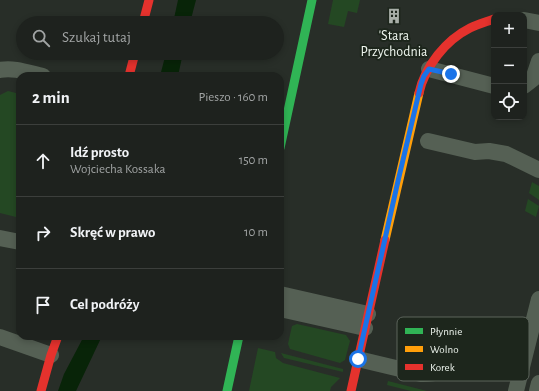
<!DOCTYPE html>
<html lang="pl">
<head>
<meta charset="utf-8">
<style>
  body { margin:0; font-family:"Alegreya Sans",sans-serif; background:#262a27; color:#f1f3f6 }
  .controls { position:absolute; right:12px; top:12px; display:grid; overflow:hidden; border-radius:8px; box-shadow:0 2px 6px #0003 }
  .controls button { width:36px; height:36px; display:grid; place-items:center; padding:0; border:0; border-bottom:1px solid #3c3f3c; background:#1e221e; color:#f1f3f6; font:20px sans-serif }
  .stop { position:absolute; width:12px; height:12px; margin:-9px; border:3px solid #1a73e8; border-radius:50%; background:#fff }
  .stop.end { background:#1a73e8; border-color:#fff; box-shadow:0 1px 4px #0008 }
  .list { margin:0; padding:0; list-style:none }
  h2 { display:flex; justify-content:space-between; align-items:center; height:52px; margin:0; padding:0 16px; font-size:17px }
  h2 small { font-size:13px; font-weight:400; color:#a1a4a4 }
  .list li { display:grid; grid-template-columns:26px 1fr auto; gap:12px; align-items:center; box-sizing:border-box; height:72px; padding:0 16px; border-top:1px solid #3c3f3c }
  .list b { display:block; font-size:15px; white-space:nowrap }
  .list p { margin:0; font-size:13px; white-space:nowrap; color:#a1a4a4 }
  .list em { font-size:13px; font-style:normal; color:#a1a4a4 }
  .icon { flex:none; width:22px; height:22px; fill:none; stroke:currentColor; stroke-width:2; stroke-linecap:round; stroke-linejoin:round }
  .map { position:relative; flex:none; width:539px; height:391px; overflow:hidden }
  .search { position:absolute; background:#1e221e; box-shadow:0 2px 6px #0003; left:16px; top:16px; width:268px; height:44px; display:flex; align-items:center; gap:10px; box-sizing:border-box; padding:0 14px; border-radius:22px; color:#a1a4a4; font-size:15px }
  .panel { position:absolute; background:#1e221e; box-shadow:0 2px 6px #0003; left:16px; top:72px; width:268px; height:268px; border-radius:12px }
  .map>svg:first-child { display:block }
</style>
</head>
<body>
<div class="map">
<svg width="539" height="391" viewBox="0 0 539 391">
  <rect width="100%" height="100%" fill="#282e28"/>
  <path fill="#244823" d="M 333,0 L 360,0 L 357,13 L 348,11 L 344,27 L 328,24 Z
    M 8,91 L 20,94 L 20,218 L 0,213 L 0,95 Z
    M 532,182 L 539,186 L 539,200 L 529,193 Z
    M 528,199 L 539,206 L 536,217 L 525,211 Z
    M 297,324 L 346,335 L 350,341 L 345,360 L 340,363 L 290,349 L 288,344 L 292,326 Z
    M 258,348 L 275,352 L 276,358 L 283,363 L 340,378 L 331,387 L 330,391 L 249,391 Z
    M 281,353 L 343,369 L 343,372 L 284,358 Z
    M 388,381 L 427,391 L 411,391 L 387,385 Z"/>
  <path fill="#082408" d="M 178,0 L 196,0 L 190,23 L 173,23 Z
    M 166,53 L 183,53 L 178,76 L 160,76 Z
    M 84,336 L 102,336 L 76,391 L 58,391 L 64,374 Z"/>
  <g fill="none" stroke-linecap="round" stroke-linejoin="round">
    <path stroke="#556054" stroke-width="16" d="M 524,20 L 539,23
      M 429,69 L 494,86
      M 0,70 C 14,67 29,73 43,76
      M 524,86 L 533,79 L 539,61
      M 428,141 L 475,152 L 489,151 L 506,154 L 539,170
      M 0,238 L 20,242
      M 280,294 L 368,314
      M 280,309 L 365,328
      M 0,337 L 51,355
      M 358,359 L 421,374 C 434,375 445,370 458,368 C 473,365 488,365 503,366
      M 516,391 L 539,299
      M 537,391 L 539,383"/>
    <path stroke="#30b455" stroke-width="9" d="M 280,148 L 312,0
      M 227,391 L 239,336"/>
    <path stroke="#ff9f0a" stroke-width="9" d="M 385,240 L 419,93"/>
    <path stroke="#e5322d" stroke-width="9" d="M 143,23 L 149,0
      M 129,76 L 135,53
      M 419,93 C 425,66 446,40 470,28 C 478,24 486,22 494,19
      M 41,391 L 51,355 L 58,336
      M 351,391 L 385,240"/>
  </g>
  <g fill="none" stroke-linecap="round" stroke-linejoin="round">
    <path stroke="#1a73e8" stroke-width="5" d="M 358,359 L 398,181 L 421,84 L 424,76 L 429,69 L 451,74"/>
  </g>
  <defs>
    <symbol id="building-bare" viewBox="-9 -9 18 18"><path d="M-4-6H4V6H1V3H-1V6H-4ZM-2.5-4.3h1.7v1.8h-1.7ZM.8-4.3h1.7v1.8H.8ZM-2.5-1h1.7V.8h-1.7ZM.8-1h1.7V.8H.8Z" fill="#a9afa9" stroke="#1d261c" stroke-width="2.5" paint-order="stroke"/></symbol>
  </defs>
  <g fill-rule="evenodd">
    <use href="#building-bare" x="383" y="5" width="22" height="22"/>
  </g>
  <g text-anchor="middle" stroke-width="4" stroke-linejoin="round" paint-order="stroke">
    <g font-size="14" fill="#eef5ee" stroke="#1d261c">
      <text x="394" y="40">'Stara<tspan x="394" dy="16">Przychodnia</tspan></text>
    </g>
  </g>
  <rect x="397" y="317" width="132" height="64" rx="6" fill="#1d261c" stroke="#5c645b" stroke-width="1"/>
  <rect x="405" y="328" width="18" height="6" fill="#30b455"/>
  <rect x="405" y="346" width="18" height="6" fill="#ff9f0a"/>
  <rect x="405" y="364" width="18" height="6" fill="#e5322d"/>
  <g font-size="11" fill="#eef5ee">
    <text x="430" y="335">Płynnie</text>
    <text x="430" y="353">Wolno</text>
    <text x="430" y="371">Korek</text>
  </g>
</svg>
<div class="controls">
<button>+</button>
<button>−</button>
<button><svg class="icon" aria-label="locate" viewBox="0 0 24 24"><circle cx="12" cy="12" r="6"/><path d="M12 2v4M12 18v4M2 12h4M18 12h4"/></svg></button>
</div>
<div class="stop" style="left:358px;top:359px"></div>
<div class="stop end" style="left:451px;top:74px"></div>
<div class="search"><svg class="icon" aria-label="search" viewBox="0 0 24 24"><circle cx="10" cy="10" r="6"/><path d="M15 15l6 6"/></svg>Szukaj tutaj</div>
<section class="panel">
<h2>2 min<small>Pieszo · 160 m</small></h2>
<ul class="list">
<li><svg class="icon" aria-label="ahead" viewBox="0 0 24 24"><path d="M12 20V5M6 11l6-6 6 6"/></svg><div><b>Idź prosto</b><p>Wojciecha Kossaka</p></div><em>150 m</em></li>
<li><svg class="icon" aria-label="right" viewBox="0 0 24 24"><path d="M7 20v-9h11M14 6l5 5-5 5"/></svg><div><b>Skręć w prawo</b></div><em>10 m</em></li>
<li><svg class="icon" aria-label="arrive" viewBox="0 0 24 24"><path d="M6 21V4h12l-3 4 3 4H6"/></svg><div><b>Cel podróży</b></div></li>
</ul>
</section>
</div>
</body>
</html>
